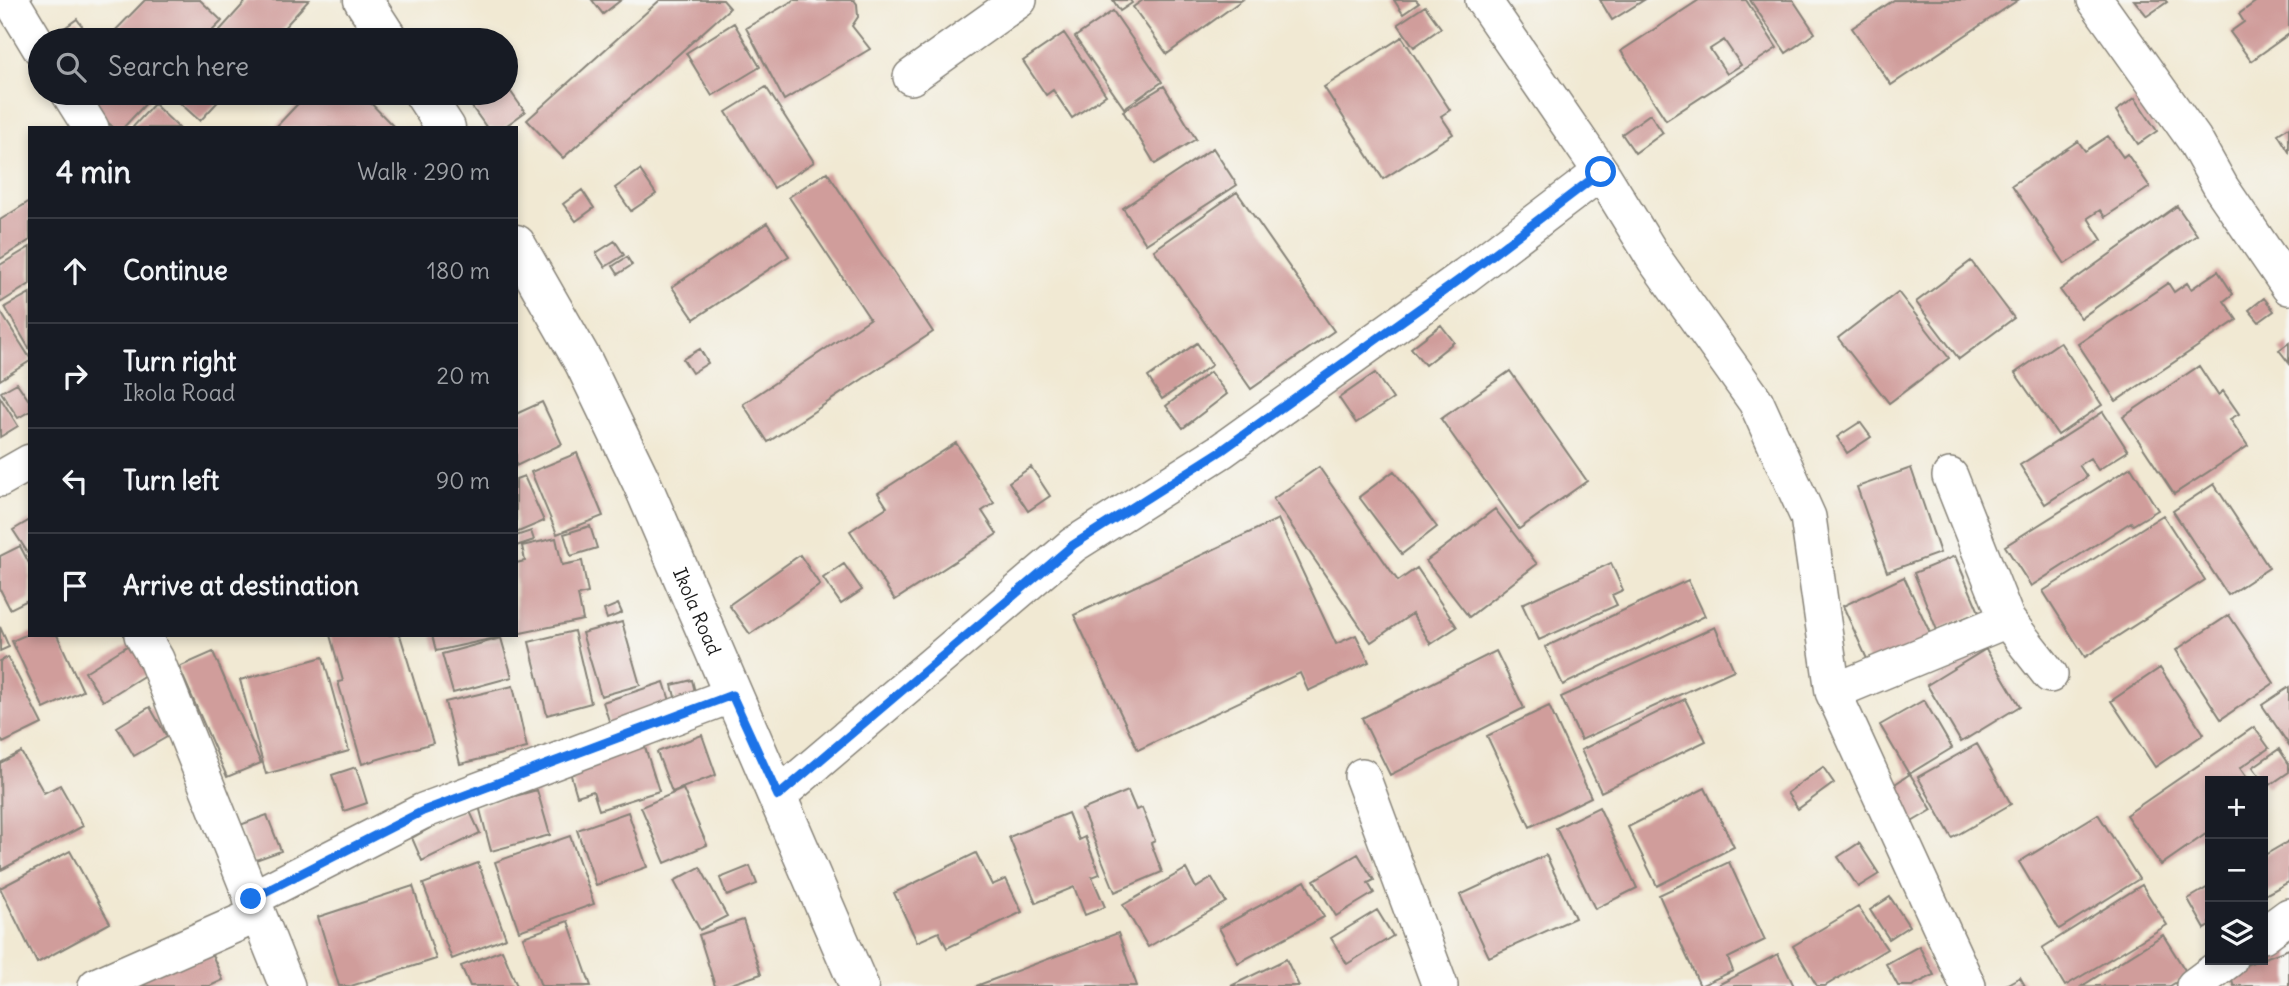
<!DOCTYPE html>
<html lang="en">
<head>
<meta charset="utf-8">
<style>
  body { margin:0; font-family:Delius,sans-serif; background:#242831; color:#f1f3f6 }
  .controls { position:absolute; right:21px; bottom:21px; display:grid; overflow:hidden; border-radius:0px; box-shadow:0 4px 10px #0003 }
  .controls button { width:63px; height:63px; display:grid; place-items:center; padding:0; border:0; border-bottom:2px solid #363941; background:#171b24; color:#f1f3f6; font:35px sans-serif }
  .stop { position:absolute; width:21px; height:21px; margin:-16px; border:5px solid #1a73e8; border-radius:50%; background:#fff }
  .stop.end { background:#1a73e8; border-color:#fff; box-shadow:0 2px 7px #0008 }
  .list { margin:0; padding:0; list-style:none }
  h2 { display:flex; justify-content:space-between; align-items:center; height:91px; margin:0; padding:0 28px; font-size:30px }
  h2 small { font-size:23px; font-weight:400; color:#9ea1a6 }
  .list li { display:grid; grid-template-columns:46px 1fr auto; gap:21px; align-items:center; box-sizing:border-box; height:105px; padding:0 28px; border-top:2px solid #363941 }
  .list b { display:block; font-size:26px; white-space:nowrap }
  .list p { margin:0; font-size:23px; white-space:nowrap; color:#9ea1a6 }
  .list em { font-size:23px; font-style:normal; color:#9ea1a6 }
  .icon { flex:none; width:38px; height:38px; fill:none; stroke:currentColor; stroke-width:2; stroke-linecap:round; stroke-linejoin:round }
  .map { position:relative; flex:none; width:2289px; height:986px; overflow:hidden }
  .search { position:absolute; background:#171b24; box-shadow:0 4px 10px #0003; left:28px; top:28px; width:490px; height:77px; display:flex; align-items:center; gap:18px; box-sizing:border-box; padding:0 24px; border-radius:38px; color:#9ea1a6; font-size:26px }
  .panel { position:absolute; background:#171b24; box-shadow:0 4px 10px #0003; left:28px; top:126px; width:490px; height:511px; border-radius:0px }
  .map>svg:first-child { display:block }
</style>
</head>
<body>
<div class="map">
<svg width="2289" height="986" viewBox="0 0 2289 986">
  <rect width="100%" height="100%" fill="#f6f6f2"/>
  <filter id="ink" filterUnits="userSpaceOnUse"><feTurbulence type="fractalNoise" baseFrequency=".0143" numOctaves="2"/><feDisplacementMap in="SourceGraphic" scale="14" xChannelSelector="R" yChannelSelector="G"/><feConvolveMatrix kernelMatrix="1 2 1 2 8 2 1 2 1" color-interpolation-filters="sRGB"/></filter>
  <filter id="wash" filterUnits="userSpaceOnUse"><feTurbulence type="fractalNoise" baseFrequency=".00686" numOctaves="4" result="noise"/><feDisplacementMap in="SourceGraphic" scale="28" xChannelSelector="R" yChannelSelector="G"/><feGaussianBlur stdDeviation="1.57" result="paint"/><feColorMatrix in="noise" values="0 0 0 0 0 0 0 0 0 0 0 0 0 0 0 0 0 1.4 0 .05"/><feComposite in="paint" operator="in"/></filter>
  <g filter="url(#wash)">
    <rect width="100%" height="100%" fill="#f1e9d3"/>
    <g id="blocks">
      <path fill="#d09d9b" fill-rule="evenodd" d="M 145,0 L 200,0 L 222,21 L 203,40 L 106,40 Z
        M 247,0 L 309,0 L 273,40 L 211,40 Z
        M 592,0 L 621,0 L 603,14 Z
        M 660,0 L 723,0 L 730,8 L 563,158 L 527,120 Z
        M 794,0 L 854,0 L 857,4 L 858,17 L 852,26 L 870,49 L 784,100 L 746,28 Z
        M 1113,0 L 1130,0 L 1132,3 L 1120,11 Z
        M 1143,0 L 1242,0 L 1167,54 L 1133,7 Z
        M 1394,0 L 1416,0 L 1419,3 L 1403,14 Z
        M 1600,0 L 1644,0 L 1612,20 Z
        M 1699,0 L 1746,0 L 1777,48 L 1666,120 L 1621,51 ZM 1724,40 L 1741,65 L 1727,74 L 1710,49 Z
        M 1750,0 L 1793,0 L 1815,33 L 1786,53 Z
        M 1894,0 L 2018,0 L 1891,85 L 1852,28 Z
        M 2134,0 L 2165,0 L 2167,2 L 2147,16 Z
        M 2258,0 L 2289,0 L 2289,34 L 2251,61 L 2230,32 L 2244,22 L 2239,14 Z
        M 1425,6 L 1441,28 L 1414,47 L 1398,24 Z
        M 1113,11 L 1162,82 L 1124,108 L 1075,37 Z
        M 77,19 L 92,40 L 55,40 L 52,37 Z
        M 734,23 L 760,67 L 712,96 L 686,53 Z
        M 1064,33 L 1106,95 L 1072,118 L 1053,90 L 1046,95 L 1023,61 Z
        M 1402,37 L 1450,110 L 1441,116 L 1453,134 L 1383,179 L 1324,87 Z
        M 506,85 L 525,112 L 503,128 L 487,128 L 462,93 L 506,93 Z
        M 1164,86 L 1196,139 L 1155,164 L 1123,111 Z
        M 766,87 L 814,162 L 774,188 L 726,112 Z
        M 91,93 L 143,93 L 150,99 L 123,128 L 114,128 L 87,103 L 94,95 Z
        M 169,93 L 226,93 L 200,121 Z
        M 308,93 L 361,93 L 395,128 L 275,128 Z
        M 2135,98 L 2157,131 L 2138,144 L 2116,111 Z
        M 154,104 L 179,128 L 132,128 Z
        M 1650,114 L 1663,133 L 1635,153 L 1622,134 Z
        M 2289,127 L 2289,152 L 2278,134 Z
        M 2108,136 L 2123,157 L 2127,154 L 2150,187 L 2105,217 L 2100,210 L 2088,218 L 2102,240 L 2065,264 L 2012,185 L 2078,141 L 2085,151 Z
        M 1213,148 L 1237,185 L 1146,244 L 1123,208 Z
        M 640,170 L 656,194 L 631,211 L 615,188 Z
        M 827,172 L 933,332 L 768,442 L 743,404 L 870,319 L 789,197 Z
        M 582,190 L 594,208 L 576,221 L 563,204 Z
        M 1237,192 L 1334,331 L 1251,389 L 1154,250 Z
        M 30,201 L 30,240 L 0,259 L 0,220 Z
        M 2177,206 L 2197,235 L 2081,318 L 2060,290 Z
        M 767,223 L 789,256 L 694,319 L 672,287 Z
        M 615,241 L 624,255 L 605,267 L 596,253 Z
        M 30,247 L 30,284 L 0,303 L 0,265 Z
        M 627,257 L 632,265 L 618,274 L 613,266 Z
        M 1971,261 L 2014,318 L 1959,359 L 1916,302 Z
        M 2218,271 L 2233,294 L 2224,301 L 2237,320 L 2116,401 L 2078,344 L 2168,283 L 2174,292 L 2187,283 L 2191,289 Z
        M 1898,292 L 1949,358 L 1889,403 L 1838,338 Z
        M 30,293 L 30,350 L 5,307 Z
        M 2264,298 L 2274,311 L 2259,322 L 2249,310 Z
        M 0,311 L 30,358 L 30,361 L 0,380 Z
        M 1441,325 L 1454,342 L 1425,365 L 1411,348 Z
        M 2060,342 L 2102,405 L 2058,435 L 2015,373 Z
        M 1197,343 L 1212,365 L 1162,399 L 1148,377 Z
        M 2289,343 L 2289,363 L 2279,350 Z
        M 700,349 L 708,363 L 692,373 L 683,359 Z
        M 2199,366 L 2218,395 L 2223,391 L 2239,414 L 2230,419 L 2248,446 L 2174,494 L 2123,417 Z
        M 1510,371 L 1587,481 L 1519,529 L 1441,419 Z
        M 1210,372 L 1227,394 L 1183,428 L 1166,406 Z
        M 1375,373 L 1393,399 L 1356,423 L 1339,398 Z
        M 17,383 L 30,402 L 30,411 L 18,418 L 1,392 Z
        M 0,397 L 18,426 L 0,437 Z
        M 542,402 L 562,444 L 516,466 L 516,414 Z
        M 2103,412 L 2128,451 L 2098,470 L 2090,458 L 2079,465 L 2087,477 L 2045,504 L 2020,465 Z
        M 1860,422 L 1871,437 L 1847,453 L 1837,437 Z
        M 956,443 L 994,503 L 982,511 L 997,534 L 895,600 L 850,531 L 887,507 L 878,493 Z
        M 577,453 L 603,516 L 557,534 L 531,472 Z
        M 1031,467 L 1050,496 L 1028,511 L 1009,482 Z
        M 1319,467 L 1398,581 L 1417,568 L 1457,627 L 1431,644 L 1412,614 L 1371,642 L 1273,499 Z
        M 2131,467 L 2158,510 L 2133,525 L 2131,522 L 2031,586 L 2005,546 Z
        M 1911,468 L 1940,553 L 1887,572 L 1857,487 Z
        M 1394,471 L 1437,527 L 1402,554 L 1359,497 Z
        M 524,476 L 544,521 L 516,533 L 516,479 Z
        M 2214,484 L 2269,568 L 2228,595 L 2173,511 Z
        M 1495,509 L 1537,564 L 1469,617 L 1426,561 Z
        M 2163,515 L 2205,580 L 2085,657 L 2043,591 Z
        M 1278,519 L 1336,644 L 1356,635 L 1369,662 L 1308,691 L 1300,673 L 1138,750 L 1074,615 Z
        M 30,520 L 30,556 L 13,530 Z
        M 590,526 L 597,548 L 571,556 L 564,534 Z
        M 531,531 L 534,540 L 516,546 L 516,536 Z
        M 556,538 L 562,565 L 582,561 L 588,593 L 578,595 L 583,620 L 516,634 L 516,563 L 525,561 L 522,546 Z
        M 20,546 L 30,565 L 30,599 L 10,609 L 0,589 L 0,556 Z
        M 800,555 L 820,585 L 750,634 L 729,605 Z
        M 1955,556 L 1979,612 L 1937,630 L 1914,573 Z
        M 1611,563 L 1623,590 L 1612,595 L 1617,605 L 1539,640 L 1522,604 Z
        M 844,564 L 862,590 L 841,604 L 823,578 Z
        M 1904,577 L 1933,639 L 1871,668 L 1843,606 Z
        M 1688,580 L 1705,616 L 1563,685 L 1545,647 Z
        M 618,604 L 622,613 L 607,619 L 604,610 Z
        M 2229,615 L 2274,683 L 2221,719 L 2176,650 Z
        M 622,622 L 640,685 L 601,696 L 582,633 Z
        M 0,627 L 9,647 L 0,651 Z
        M 1715,627 L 1734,670 L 1581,740 L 1561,697 Z
        M 574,631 L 591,703 L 547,715 L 529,642 Z
        M 30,633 L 57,635 L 83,691 L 44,709 L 12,641 Z
        M 330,635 L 400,635 L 433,743 L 362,764 L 338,682 L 343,681 Z
        M 432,635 L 504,635 L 504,636 L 436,651 Z
        M 501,638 L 512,677 L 453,693 L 442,654 Z
        M 132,643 L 150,672 L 103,701 L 85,672 Z
        M 1986,649 L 2020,706 L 1961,742 L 1927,685 Z
        M 1496,651 L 1524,708 L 1390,775 L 1362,718 Z
        M 213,652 L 261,763 L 227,777 L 179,667 Z
        M 8,657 L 42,724 L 3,743 L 0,737 L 0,661 Z
        M 323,657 L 349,751 L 266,774 L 240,680 Z
        M 2160,668 L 2204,734 L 2155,767 L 2111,701 Z
        M 692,680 L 697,700 L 677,705 L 672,685 Z
        M 664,682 L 672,707 L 611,727 L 603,702 Z
        M 513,686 L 527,748 L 460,764 L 445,702 Z
        M 2289,687 L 2289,745 L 2262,705 Z
        M 1685,699 L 1706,741 L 1601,792 L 1581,750 Z
        M 1924,700 L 1952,748 L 1909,774 L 1880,725 Z
        M 1549,706 L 1591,797 L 1530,827 L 1487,736 Z
        M 150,707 L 167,737 L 134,756 L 117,727 Z
        M 2254,727 L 2269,748 L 2240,768 L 2249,781 L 2210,781 L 2210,831 L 2161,865 L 2126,815 Z
        M 702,735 L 716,775 L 672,792 L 657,752 Z
        M 643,741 L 659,791 L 599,810 L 593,791 L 577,796 L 568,765 Z
        M 1977,744 L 2011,804 L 1952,838 L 1918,777 Z
        M 2279,749 L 2289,764 L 2289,772 L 2267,787 L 2253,767 Z
        M 21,752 L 44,793 L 60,785 L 83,826 L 1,870 L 0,763 Z
        M 356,767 L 367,803 L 344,811 L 332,775 Z
        M 1823,767 L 1834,783 L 1798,809 L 1787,793 Z
        M 1910,774 L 1932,810 L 1910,823 L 1889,788 Z
        M 1705,788 L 1734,847 L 1657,886 L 1628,827 Z
        M 683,789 L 707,845 L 665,863 L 641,807 Z
        M 537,790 L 550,835 L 491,851 L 479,806 Z
        M 1128,791 L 1136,810 L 1142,808 L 1155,841 L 1151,843 L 1162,872 L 1115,892 L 1082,810 Z
        M 468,807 L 480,833 L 422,861 L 412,838 Z
        M 1599,807 L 1637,888 L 1595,909 L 1556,828 Z
        M 628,812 L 647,867 L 596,885 L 577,830 Z
        M 1068,813 L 1079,840 L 1085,837 L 1100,874 L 1092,877 L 1105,907 L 1085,915 L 1074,887 L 1036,903 L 1009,837 Z
        M 2098,814 L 2139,879 L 2059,929 L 2019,862 Z
        M 267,815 L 281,851 L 253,861 L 240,825 Z
        M 570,836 L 594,904 L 519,931 L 495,862 Z
        M 2289,841 L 2289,882 L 2263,896 L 2263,856 Z
        M 1859,843 L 1879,874 L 1858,887 L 1838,857 Z
        M 70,851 L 110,923 L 37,963 L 0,888 Z
        M 976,853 L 992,885 L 1006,879 L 1022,912 L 947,948 L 939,932 L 917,942 L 894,893 Z
        M 1358,854 L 1374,880 L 1368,883 L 1374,893 L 1336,916 L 1314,880 Z
        M 1546,855 L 1575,918 L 1489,957 L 1460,895 Z
        M 1729,862 L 1765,940 L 1728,958 L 1733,971 L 1700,986 L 1659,895 Z
        M 478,863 L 506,938 L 452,959 L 423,884 Z
        M 750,866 L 757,884 L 727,896 L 720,878 Z
        M 700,867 L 727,916 L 700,930 L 674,881 Z
        M 1186,869 L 1196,888 L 1212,878 L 1226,902 L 1148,947 L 1123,905 Z
        M 1305,881 L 1324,917 L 1238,963 L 1219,928 Z
        M 2142,885 L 2167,925 L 2065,986 L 2042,948 Z
        M 413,886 L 436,959 L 351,986 L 339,986 L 318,917 Z
        M 2210,886 L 2210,926 L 2205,929 L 2188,899 Z
        M 1890,897 L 1909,926 L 1889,939 L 1870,910 Z
        M 1858,907 L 1887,949 L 1825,986 L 1817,986 L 1793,946 Z
        M 1377,910 L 1393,936 L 1347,964 L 1331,938 Z
        M 743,920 L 761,974 L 725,986 L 715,986 L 699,935 Z
        M 568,921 L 591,986 L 541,986 L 523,937 Z
        M 1118,933 L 1137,986 L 976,986 Z
        M 2163,935 L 2188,975 L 2170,986 L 2082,986 Z
        M 207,943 L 223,980 L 210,986 L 112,986 Z
        M 1919,946 L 1934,975 L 1912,986 L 1898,986 L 1886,964 Z
        M 2289,949 L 2289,986 L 2234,986 L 2229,971 Z
        M 502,950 L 517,986 L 470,986 L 461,966 Z
        M 1778,954 L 1794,986 L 1716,986 Z
        M 1286,959 L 1299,986 L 1231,986 Z
        M 2020,977 L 2025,986 L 2004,986 Z"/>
    </g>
  </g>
  <g filter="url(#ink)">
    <use href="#blocks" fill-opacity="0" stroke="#868278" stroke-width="2"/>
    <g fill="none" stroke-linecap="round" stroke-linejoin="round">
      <defs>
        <path id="minor" d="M 11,0 L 40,48
          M 1483,0 L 1601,172 L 1655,260 L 1756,402 L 1808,517 L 1833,692 L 1968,986
          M 2095,0 L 2194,139 L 2222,189 L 2289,287
          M 911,77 L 1019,0
          M 69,93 L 91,128
          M 1950,476 L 2007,620
          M 0,479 L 30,462
          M 142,635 L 156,659 L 287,986
          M 1833,692 L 2007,620 L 2050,675
          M 1362,776 L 1440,986
          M 778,796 L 1073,545 L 1221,451 L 1466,275 L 1601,172
          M 251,899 L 423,811 L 732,695
          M 2263,935 L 2289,916
          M 96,986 L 257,915
          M 2194,986 L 2229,960"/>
        <g id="tertiary">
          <path d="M 363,0 L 389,40"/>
          <path d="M 423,93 L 446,128"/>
          <path id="s1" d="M 516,244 L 584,363 L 641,481 L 859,986"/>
        </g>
      </defs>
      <use href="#minor" stroke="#868278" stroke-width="38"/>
      <use href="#tertiary" stroke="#868278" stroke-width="41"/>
      <use href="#minor" stroke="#fff" stroke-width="35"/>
      <use href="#tertiary" stroke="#fff" stroke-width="38"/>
    </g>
  </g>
  <g fill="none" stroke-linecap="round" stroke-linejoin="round" filter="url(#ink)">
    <path stroke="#1a73e8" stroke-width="9" d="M 251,899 L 423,811 L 732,695 L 778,796 L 1073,545 L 1221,451 L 1466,275 L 1601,172"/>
  </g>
  <g text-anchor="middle" stroke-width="5" stroke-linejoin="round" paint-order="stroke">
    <g font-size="19" fill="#1c1c1c" stroke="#f6f6f2">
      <text dy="7" stroke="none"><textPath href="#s1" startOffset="410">Ikola Road</textPath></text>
    </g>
  </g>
</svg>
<div class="controls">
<button>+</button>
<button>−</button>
<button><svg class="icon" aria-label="layers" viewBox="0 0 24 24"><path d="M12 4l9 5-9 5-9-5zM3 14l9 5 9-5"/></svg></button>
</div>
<div class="stop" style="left:1601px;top:172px"></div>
<div class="stop end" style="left:251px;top:899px"></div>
<div class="search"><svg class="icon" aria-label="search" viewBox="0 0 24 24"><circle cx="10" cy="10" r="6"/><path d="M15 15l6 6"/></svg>Search here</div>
<section class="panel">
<h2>4 min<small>Walk · 290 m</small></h2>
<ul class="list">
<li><svg class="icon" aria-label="ahead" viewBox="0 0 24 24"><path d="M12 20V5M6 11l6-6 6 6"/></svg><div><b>Continue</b></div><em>180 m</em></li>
<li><svg class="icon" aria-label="right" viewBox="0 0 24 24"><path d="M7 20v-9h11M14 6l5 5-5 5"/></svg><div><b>Turn right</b><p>Ikola Road</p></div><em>20 m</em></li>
<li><svg class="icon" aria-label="left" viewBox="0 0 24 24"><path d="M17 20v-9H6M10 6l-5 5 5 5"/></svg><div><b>Turn left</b></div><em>90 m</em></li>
<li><svg class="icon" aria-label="arrive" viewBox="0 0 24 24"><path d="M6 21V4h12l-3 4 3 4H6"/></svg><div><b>Arrive at destination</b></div></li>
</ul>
</section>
</div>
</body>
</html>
